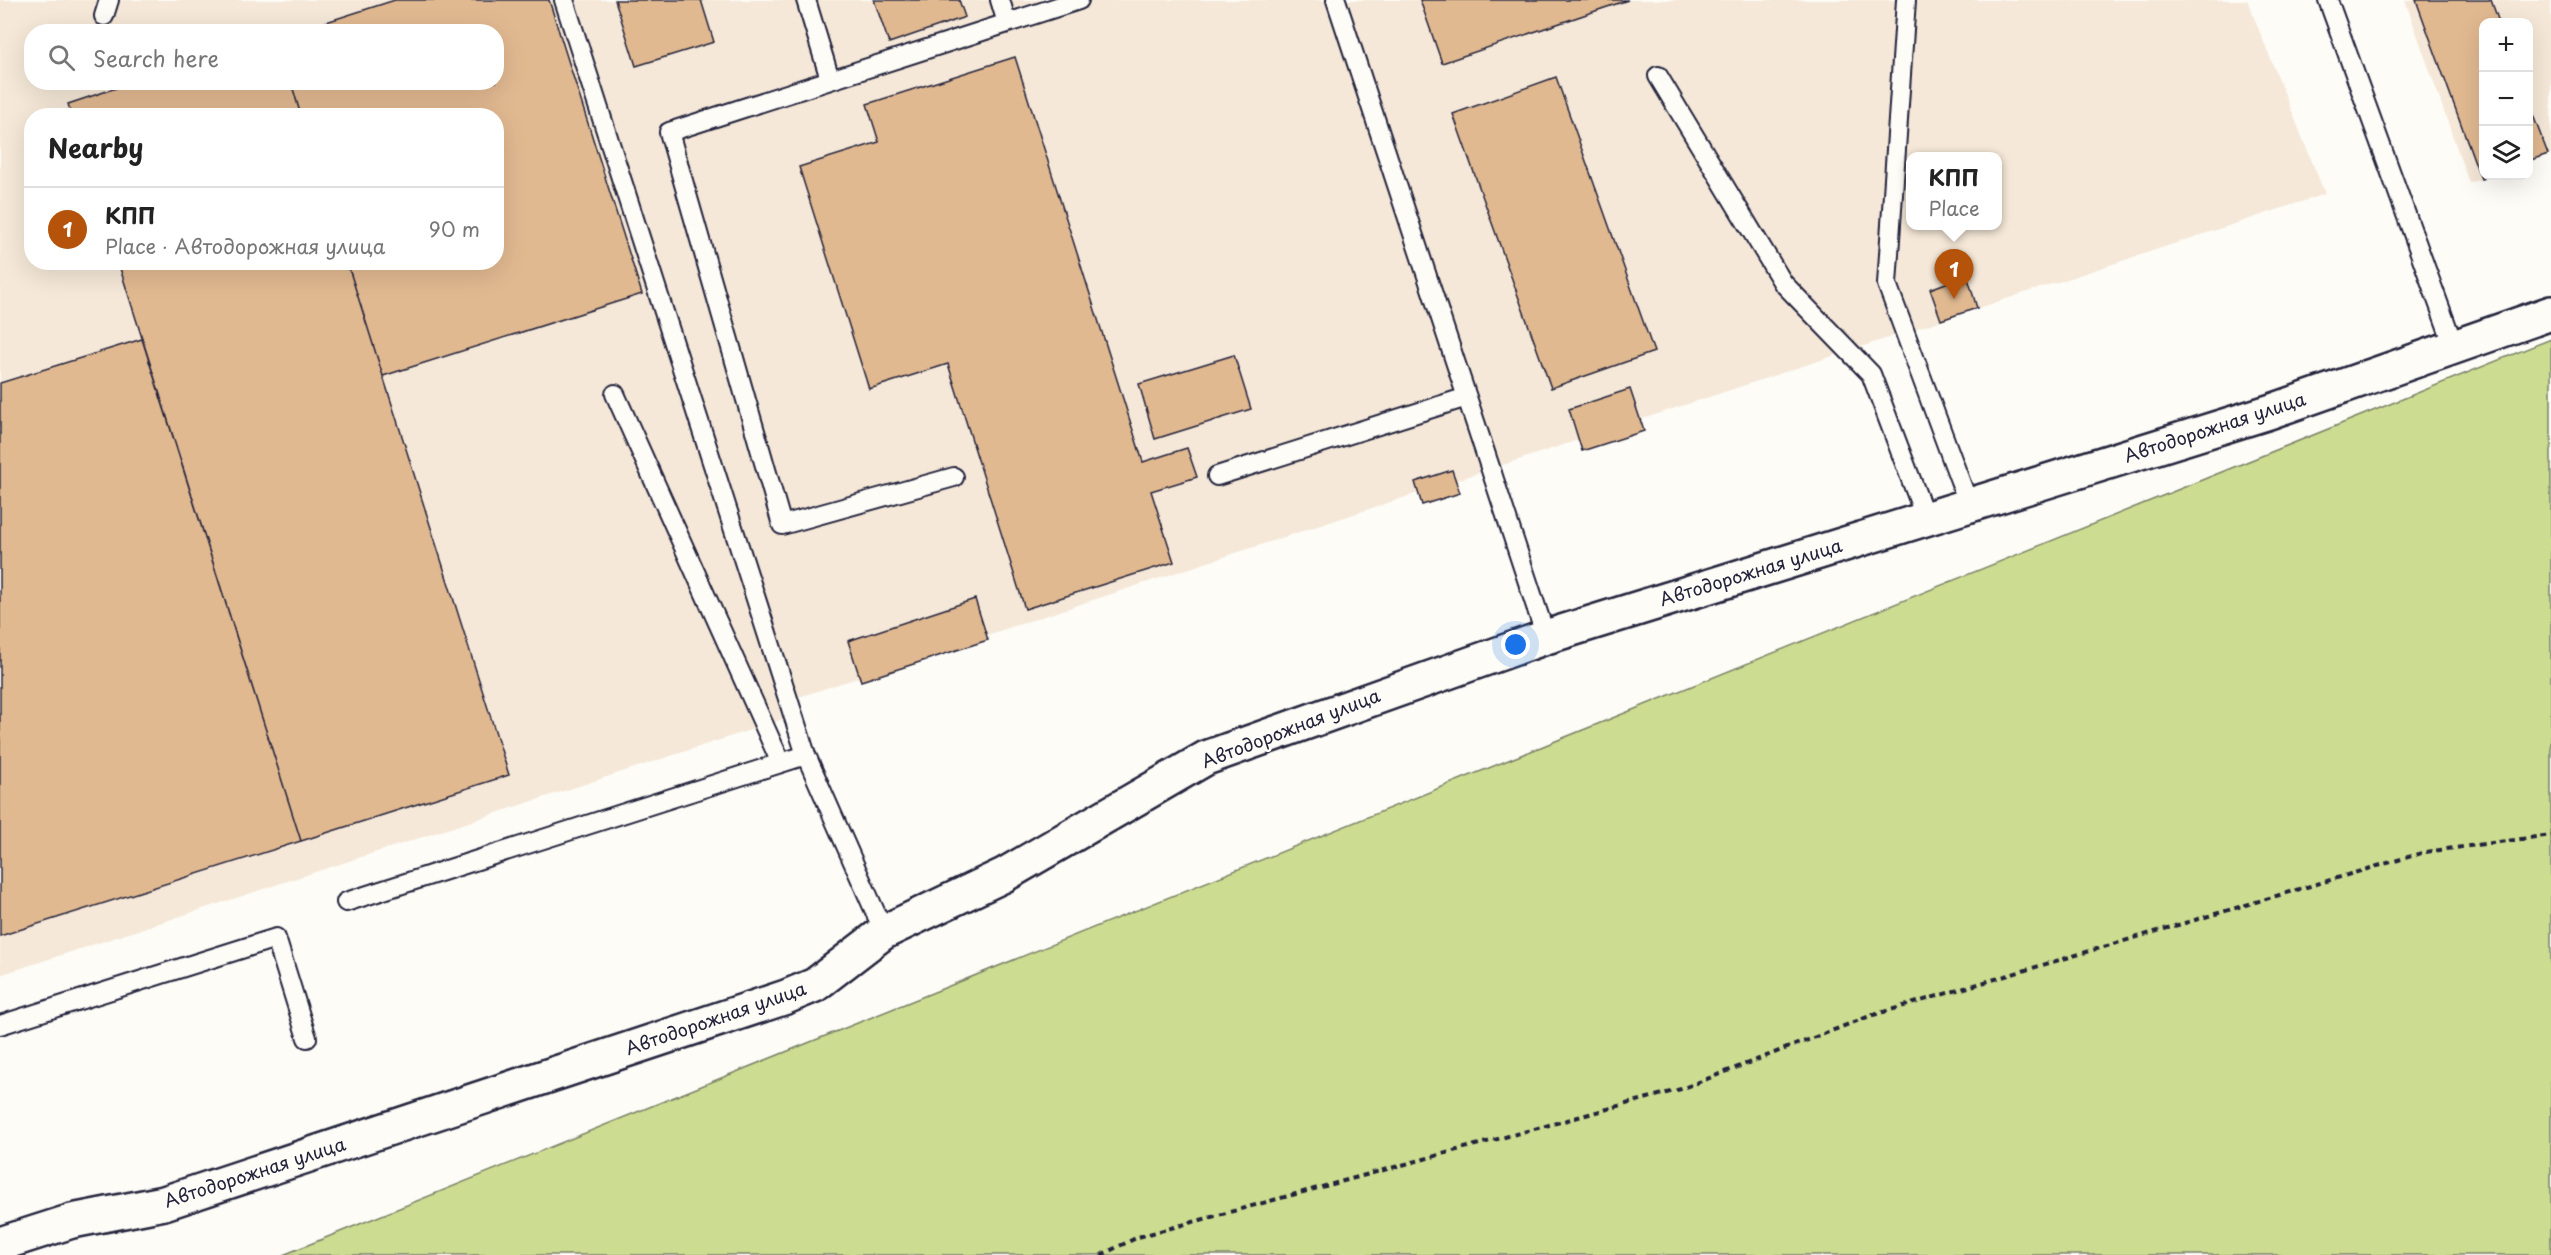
<!DOCTYPE html>
<html lang="en">
<head>
<meta charset="utf-8">
<style>
  body { margin:0; font-family:"Playpen Sans",sans-serif; background:#f6f6f6; color:#222 }
  .controls { position:absolute; right:18px; top:18px; display:grid; overflow:hidden; border-radius:12px; box-shadow:0 6px 24px #0002 }
  .controls button { width:54px; height:54px; display:grid; place-items:center; padding:0; border:0; border-bottom:2px solid #e0e0e0; background:#fff; color:#222; font:30px sans-serif }
  .you { position:absolute; left:1516px; top:645px; width:21px; height:21px; margin:-15px; border:4px solid #fff; border-radius:50%; background:#1a73e8; box-shadow:0 0 0 9px #1a73e833 }
  .badge { display:grid; place-items:center; width:39px; height:39px; border-radius:50%; background:#b45309; color:#fff; font-size:20px; font-weight:700 }
  .pin { position:absolute; translate:-50% -50px; filter:drop-shadow(0 2px 3px #0008) }
  .pin::after { content:''; position:absolute; top:32px; width:21px; height:18px; background:inherit; clip-path:polygon(0 0,100% 0,50% 100%) }
  .popup { position:absolute; left:1906px; top:152px; width:96px; height:78px; box-sizing:border-box; display:grid; place-content:center; border-radius:12px; background:#fff; filter:drop-shadow(0 2px 4px #0005); font-size:20px; white-space:nowrap; color:#767676 }
  .popup b { font-size:22px; color:#222 }
  .popup::after { content:''; position:absolute; left:50%; top:100%; margin-left:-12px; border:12px solid transparent; border-top-color:#fff }
  .list { margin:0; padding:0; list-style:none }
  h2 { display:flex; justify-content:space-between; align-items:center; height:78px; margin:0; padding:0 24px; font-size:26px }
  h2 small { font-size:20px; font-weight:400; color:#767676 }
  .list li { display:grid; grid-template-columns:39px 1fr auto; gap:18px; align-items:center; box-sizing:border-box; height:84px; padding:0 24px; border-top:2px solid #e0e0e0 }
  .list b { display:block; font-size:22px; white-space:nowrap }
  .list p { margin:0; font-size:20px; white-space:nowrap; color:#767676 }
  .list em { font-size:20px; font-style:normal; color:#767676 }
  .icon { flex:none; width:33px; height:33px; fill:none; stroke:currentColor; stroke-width:2; stroke-linecap:round; stroke-linejoin:round }
  .map { position:relative; flex:none; width:2551px; height:1255px; overflow:hidden }
  .search { position:absolute; background:#fff; box-shadow:0 6px 24px #0002; left:24px; top:24px; width:480px; height:66px; display:flex; align-items:center; gap:15px; box-sizing:border-box; padding:0 21px; border-radius:24px; color:#767676; font-size:22px }
  .panel { position:absolute; background:#fff; box-shadow:0 6px 24px #0002; left:24px; top:108px; width:480px; height:162px; border-radius:24px }
  .map>svg:first-child { display:block }
</style>
</head>
<body>
<div class="map">
<svg width="2551" height="1255" viewBox="0 0 2551 1255">
  <rect width="100%" height="100%" fill="#fdfcf7"/>
  <filter id="ink" filterUnits="userSpaceOnUse"><feTurbulence type="fractalNoise" baseFrequency=".0167" numOctaves="2"/><feDisplacementMap in="SourceGraphic" scale="12" xChannelSelector="R" yChannelSelector="G"/><feConvolveMatrix kernelMatrix="1 2 1 2 8 2 1 2 1" color-interpolation-filters="sRGB"/></filter>
  <g filter="url(#ink)">
    <path fill="#f5e8d8" fill-rule="evenodd" d="M 0,0 L 2247,0 L 2325,194 L 799,697 L 781,720 L 0,975 ZM 32,32 L 496,32 L 496,82 L 32,82 ZM 32,116 L 496,116 L 496,262 L 32,262 ZM 1910,156 L 1998,156 L 1998,226 L 1910,226 Z
      M 2405,0 L 2551,0 L 2551,154 L 2529,162 L 2528,22 L 2484,22 L 2484,176 L 2490,176 L 2469,183 Z"/>
    <path fill="#ccdc90" stroke="#777f66" stroke-width="1.5" d="M 2551,339 L 2551,1255 L 283,1255 Z"/>
    <path fill="#e1b991" stroke="#22223b" stroke-width="1.5" d="M 395,0 L 549,0 L 642,294 L 383,376 L 347,262 L 496,262 L 496,116 L 301,116 L 291,82 L 496,82 L 496,32 L 295,32 Z
      M 615,0 L 701,0 L 714,42 L 636,66 Z
      M 874,0 L 959,0 L 965,17 L 889,43 Z
      M 1420,0 L 1628,0 L 1442,63 Z
      M 2416,0 L 2491,0 L 2499,22 L 2484,22 L 2484,176 L 2490,176 L 2481,179 Z
      M 1015,57 L 1143,462 L 1187,448 L 1197,477 L 1151,491 L 1174,562 L 1025,609 L 948,364 L 869,389 L 799,167 L 879,142 L 867,104 Z
      M 1556,77 L 1654,352 L 1551,388 L 1453,114 Z
      M 134,82 L 291,82 L 301,116 L 72,116 L 68,104 Z
      M 2528,102 L 2548,154 L 2528,161 Z
      M 118,262 L 347,262 L 509,775 L 301,841 Z
      M 1967,275 L 1977,308 L 1941,320 L 1930,289 Z
      M 142,339 L 301,841 L 0,936 L 0,383 Z
      M 1234,355 L 1251,409 L 1155,439 L 1139,384 Z
      M 1630,389 L 1644,431 L 1582,451 L 1569,409 Z
      M 1452,470 L 1460,493 L 1422,505 L 1415,482 Z
      M 975,599 L 988,640 L 861,681 L 848,641 Z"/>
    <g fill="none" stroke-linecap="round" stroke-linejoin="round">
      <defs>
        <path id="lane" d="M 564,0 L 806,755 L 884,932
          M 806,0 L 830,79
          M 1000,0 L 1007,23
          M 1336,0 L 1546,637
          M 1906,0 L 1887,284 L 1969,505
          M 2328,0 L 2455,349
          M 104,16 L 109,0
          M 1658,76 L 1783,283 L 1871,374 L 1926,519
          M 615,394 L 781,763
          M 1217,476 L 1467,397
          M 954,477 L 782,525 L 669,132 L 1079,0
          M 346,902 L 806,755
          M 0,1025 L 276,938 L 307,1038"/>
        <path id="street" d="M 0,1244 L 72,1221 L 164,1203 L 786,997 L 815,985 L 884,932 L 1004,875 L 1206,758 L 1546,637 L 2269,412 L 2551,313"/>
      </defs>
      <use href="#lane" stroke="#22223b" stroke-width="22"/>
      <use href="#street" stroke="#22223b" stroke-width="38"/>
      <path stroke="#22223b" stroke-width="4" stroke-dasharray="6 4.5" stroke-linecap="butt" d="M 1101,1255 L 1138,1237 L 1681,1089 L 1870,1016 L 2425,852 L 2551,835"/>
      <use href="#lane" stroke="#fdfcf7" stroke-width="18"/>
      <use href="#street" stroke="#fdfcf7" stroke-width="33"/>
    </g>
  </g>
  <g text-anchor="middle" stroke-width="5" stroke-linejoin="round" paint-order="stroke">
    <g font-size="18" fill="#22223b" stroke="#fdfcf7">
      <text transform="translate(2215 428) rotate(-18)" y="6">Автодорожная улица</text>
      <text transform="translate(1751 573) rotate(-17)" y="6">Автодорожная улица</text>
      <text transform="translate(1291 729) rotate(-21)" y="6">Автодорожная улица</text>
      <text transform="translate(716 1019) rotate(-19)" y="6">Автодорожная улица</text>
      <text transform="translate(255 1173) rotate(-18)" y="6">Автодорожная улица</text>
    </g>
  </g>
</svg>
<div class="controls">
<button>+</button>
<button>−</button>
<button><svg class="icon" aria-label="layers" viewBox="0 0 24 24"><path d="M12 4l9 5-9 5-9-5zM3 14l9 5 9-5"/></svg></button>
</div>
<div class="you"></div>
<div class="pin badge" style="left:1954px;top:299px">1</div>
<div class="popup"><b>КПП</b>Place</div>
<div class="search"><svg class="icon" aria-label="search" viewBox="0 0 24 24"><circle cx="10" cy="10" r="6"/><path d="M15 15l6 6"/></svg>Search here</div>
<section class="panel">
<h2>Nearby<small></small></h2>
<ul class="list">
<li><span class="badge">1</span><div><b>КПП</b><p>Place · Автодорожная улица</p></div><em>90 m</em></li>
</ul>
</section>
</div>
</body>
</html>
